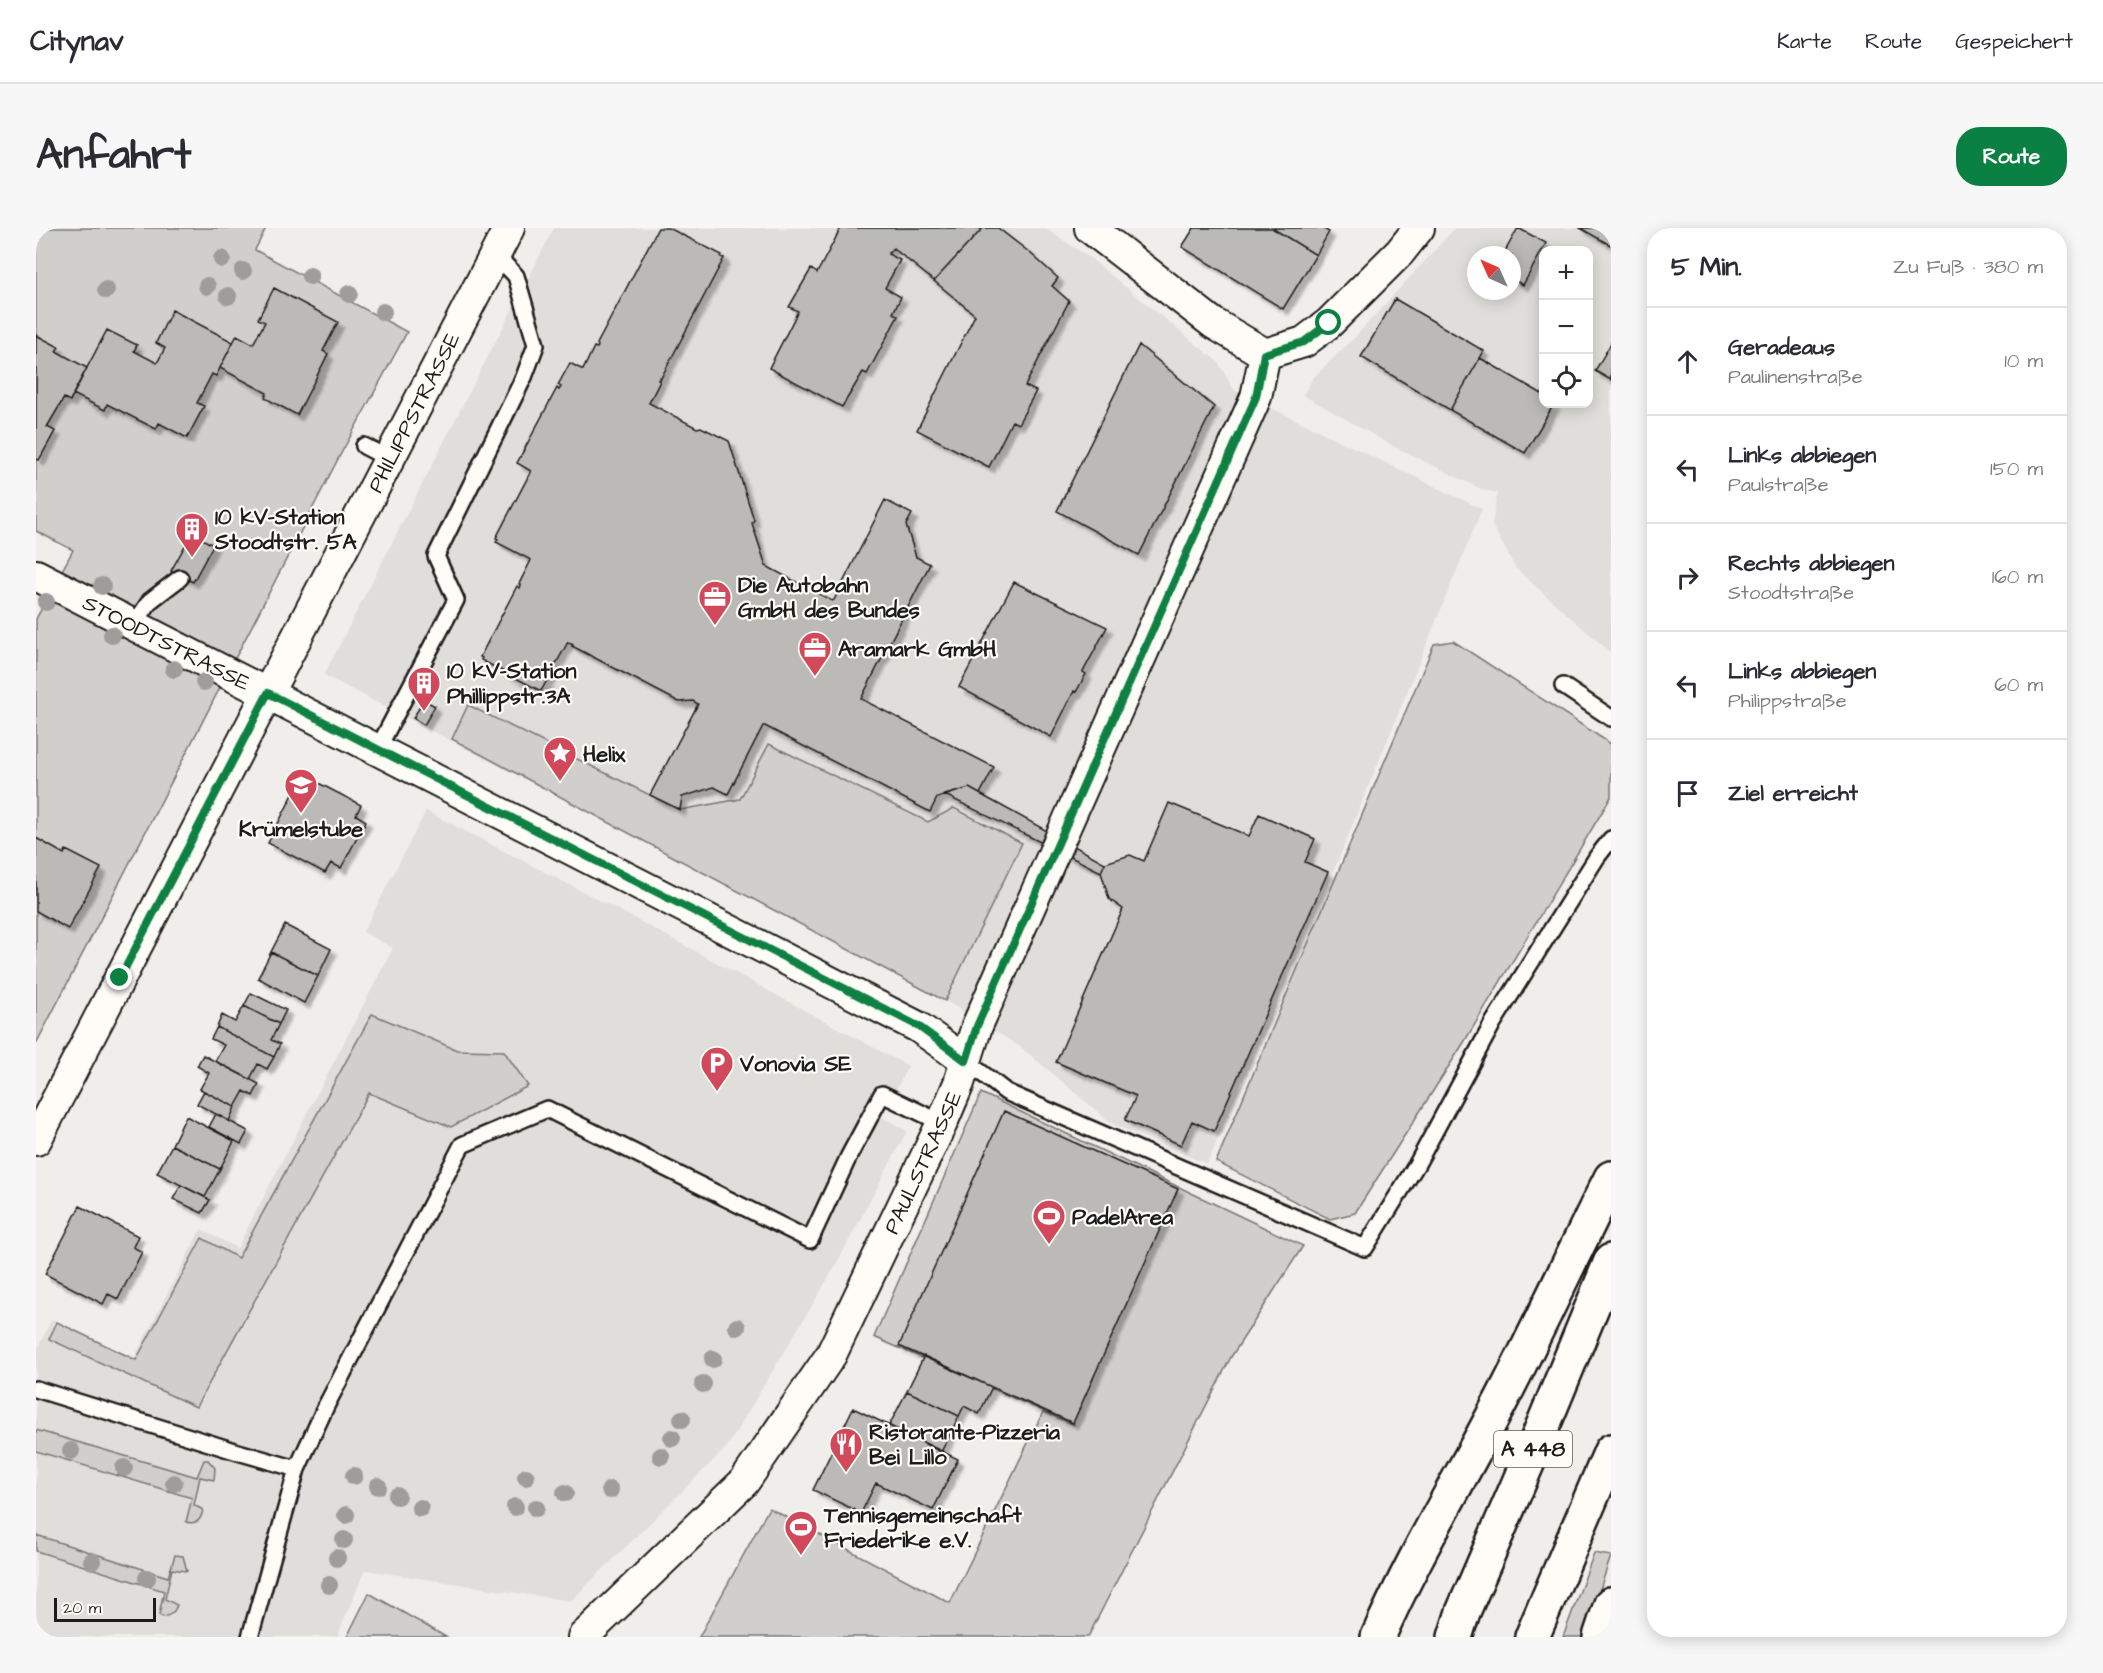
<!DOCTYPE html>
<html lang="de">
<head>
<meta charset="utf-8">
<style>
  body { margin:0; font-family:"Architects Daughter",sans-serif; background:#f7f7f7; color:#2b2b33 }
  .controls { position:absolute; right:18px; top:18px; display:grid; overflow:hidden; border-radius:12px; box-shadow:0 3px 15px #0003 }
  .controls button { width:54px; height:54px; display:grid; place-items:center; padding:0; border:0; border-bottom:2px solid #e1e1e2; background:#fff; color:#2b2b33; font:30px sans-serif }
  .compass { position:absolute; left:1431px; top:18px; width:54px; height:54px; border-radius:50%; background:#fff; box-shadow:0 3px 15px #0003; rotate:315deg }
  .scale { position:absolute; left:18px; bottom:15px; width:102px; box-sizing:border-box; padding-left:6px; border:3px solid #1c1c1c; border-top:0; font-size:16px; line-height:21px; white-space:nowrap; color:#1c1c1c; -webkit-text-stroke:4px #fdfcf7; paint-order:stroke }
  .stop { position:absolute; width:18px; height:18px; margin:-14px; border:4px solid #0b8043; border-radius:50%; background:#fff }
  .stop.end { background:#0b8043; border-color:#fff; box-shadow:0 2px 6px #0008 }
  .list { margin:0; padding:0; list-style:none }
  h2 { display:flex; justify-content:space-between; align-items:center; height:78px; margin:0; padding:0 24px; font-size:26px }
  h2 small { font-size:20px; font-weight:400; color:#7c7c81 }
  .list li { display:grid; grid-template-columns:39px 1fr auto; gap:18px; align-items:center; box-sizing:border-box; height:108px; padding:0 24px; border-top:2px solid #e1e1e2 }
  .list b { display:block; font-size:22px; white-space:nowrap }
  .list p { margin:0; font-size:20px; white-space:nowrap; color:#7c7c81 }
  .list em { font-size:20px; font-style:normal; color:#7c7c81 }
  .icon { flex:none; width:33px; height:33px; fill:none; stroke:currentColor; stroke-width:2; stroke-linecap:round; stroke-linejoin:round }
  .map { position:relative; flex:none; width:1575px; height:1409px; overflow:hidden; border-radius:24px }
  header { display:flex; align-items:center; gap:36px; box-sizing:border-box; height:84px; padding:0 30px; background:#fff; border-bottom:2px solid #e1e1e2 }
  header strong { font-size:28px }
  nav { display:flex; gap:33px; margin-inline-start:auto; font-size:21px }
  .intro { display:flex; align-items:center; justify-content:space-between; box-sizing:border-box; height:144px; padding:0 36px }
  h1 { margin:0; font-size:42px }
  .button { padding:15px 27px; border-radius:24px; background:#0b8043; color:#fff; font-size:21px; font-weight:700 }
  main { display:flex; gap:36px; padding:0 36px }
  aside { flex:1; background:#fff; border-radius:24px; box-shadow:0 3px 15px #0003 }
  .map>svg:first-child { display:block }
</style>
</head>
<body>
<header>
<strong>Citynav</strong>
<nav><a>Karte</a><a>Route</a><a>Gespeichert</a></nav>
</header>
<div class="intro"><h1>Anfahrt</h1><a class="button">Route</a></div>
<main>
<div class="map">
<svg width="1575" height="1409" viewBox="0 0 1575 1409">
  <defs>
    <filter id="shadow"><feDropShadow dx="5.5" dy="5.5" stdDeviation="1.5" flood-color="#0004"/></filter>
  </defs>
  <rect width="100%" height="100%" fill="#f0eeea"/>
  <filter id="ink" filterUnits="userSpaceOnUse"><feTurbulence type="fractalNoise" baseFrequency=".0167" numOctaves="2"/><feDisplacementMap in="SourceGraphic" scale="12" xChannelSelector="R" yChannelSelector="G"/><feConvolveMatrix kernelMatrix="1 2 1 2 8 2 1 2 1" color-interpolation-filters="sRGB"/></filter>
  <g filter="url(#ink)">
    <path fill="#e0deda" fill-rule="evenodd" d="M 518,0 L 1009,0 L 1054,30 L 1182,134 L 1198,162 L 1446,281 L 1301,635 L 1171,936 L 1075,895 L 986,820 L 881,755 L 288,447 Z
      M 1419,0 L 1575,0 L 1575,425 L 1480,341 L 1456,297 L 1461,265 L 1447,262 L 1355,217 L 1267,167 L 1276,151 L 1318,110 ZM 1508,22 L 1552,22 L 1552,176 L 1508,176 ZM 1440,27 L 1476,27 L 1476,63 L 1440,63 Z
      M 390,583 L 594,688 L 872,838 L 846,889 L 871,903 L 799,1039 L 691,1219 L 535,1373 L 329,1342 L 301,1409 L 0,1409 L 0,1124 L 16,1091 L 98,1130 L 165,1001 L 201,1020 L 357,720 L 327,704 Z"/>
    <path fill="#d0cfcc" stroke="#767674" stroke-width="1.5" d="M 0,0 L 230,0 L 219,22 L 371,104 L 301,233 L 0,816 L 0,391 L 37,322 L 0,303 Z
      M 1417,413 L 1575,516 L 1575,569 L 1427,816 L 1319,985 L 1294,991 L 1180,934 L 1398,416 Z
      M 432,477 L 644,582 L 704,571 L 733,516 L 892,594 L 918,580 L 986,615 L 909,773 L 416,511 Z
      M 336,786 L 421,822 L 468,823 L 492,858 L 415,899 L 333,865 L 160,1179 L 13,1111 L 21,1094 L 100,1132 L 166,1010 L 202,1030 Z
      M 945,865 L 1267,1018 L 1195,1129 L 1052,1409 L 663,1409 L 733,1280 L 914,1375 L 1007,1184 L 1039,1197 L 838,1109 Z
      M 0,1202 L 161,1249 L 168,1232 L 172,1232 L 179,1240 L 178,1252 L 164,1249 L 158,1277 L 167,1282 C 165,1292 161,1297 150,1294 L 156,1270 L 0,1223 Z
      M 0,1307 L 132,1349 L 139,1327 L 147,1328 L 151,1343 L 136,1341 L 129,1371 L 141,1377 C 138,1385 135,1387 127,1389 L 123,1387 L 128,1363 L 0,1323 Z
      M 1558,1325 L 1575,1328 L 1548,1409 L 1527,1409 Z
      M 333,1365 L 410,1409 L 311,1409 Z"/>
    <path fill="#bbbab6" stroke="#1c1c1c" stroke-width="1.5" filter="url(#shadow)" d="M 622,0 L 633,0 L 686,27 L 685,29 L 688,30 L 625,150 L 624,149 L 622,152 L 624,153 L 613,175 L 661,200 L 665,199 L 693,213 L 718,292 L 716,295 L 730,338 L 796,373 L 798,372 L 849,272 L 876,286 L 870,297 L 880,329 L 894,336 L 825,471 L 958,539 L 944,566 L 933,560 L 901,570 L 894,584 L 729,498 L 727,498 L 692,566 L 678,559 L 646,569 L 644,582 L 614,567 L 662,476 L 657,473 L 643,474 L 536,418 L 537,417 L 532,414 L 505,463 L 445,432 L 446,430 L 444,429 L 481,358 L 484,360 L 485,357 L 483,356 L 495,332 L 460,314 L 462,311 L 460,310 L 495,243 L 481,235 L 521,160 L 523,162 L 525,159 L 522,157 L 534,135 L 547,142 L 558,119 L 561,120 L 562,118 L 561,116 Z
      M 805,0 L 947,0 L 898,53 L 857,20 L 852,26 L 864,32 L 849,60 L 865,69 L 857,85 L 862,88 L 831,146 L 827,144 L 806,179 L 733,140 L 762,83 L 753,79 L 775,41 L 781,45 Z
      M 947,0 L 962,0 L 993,24 L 1022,50 L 1016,58 L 1033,73 L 989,158 L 1000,163 L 982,196 L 976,193 L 953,239 L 881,202 L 939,87 L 898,53 Z
      M 1158,0 L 1236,0 L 1280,27 L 1247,81 L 1146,19 Z
      M 1236,0 L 1286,0 L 1293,4 L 1280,27 Z
      M 1482,0 L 1510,15 L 1487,57 L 1476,51 L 1476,27 L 1467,27 Z
      M 1544,0 L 1575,0 L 1575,15 L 1574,17 Z
      M 238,60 L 302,94 L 287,123 L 292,126 L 261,187 L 229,170 L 231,165 L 184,140 L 201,107 L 217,116 L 229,94 L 222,91 Z
      M 1359,71 L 1448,123 L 1414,182 L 1325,129 Z
      M 136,82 L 197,114 L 180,148 L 176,146 L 161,175 L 168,178 L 151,210 L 123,195 L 120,201 L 71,176 L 69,182 L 37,166 L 71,102 L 101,117 L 98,123 L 121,135 L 129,120 L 120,115 Z
      M 0,107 L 23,119 L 20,123 L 51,140 L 34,173 L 28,170 L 11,199 L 19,203 L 3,232 L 0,231 Z
      M 1575,115 L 1575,152 L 1559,143 Z
      M 1103,117 L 1178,179 L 1103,327 L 1021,283 Z
      M 1444,130 L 1508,167 L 1508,176 L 1518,176 L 1489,225 L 1414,182 Z
      M 156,305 L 177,317 L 157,354 L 135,343 Z
      M 978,354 L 1071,399 L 1047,444 L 1050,446 L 1040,464 L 1038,463 L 1015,509 L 923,459 Z
      M 388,472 L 399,478 L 388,497 L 377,490 Z
      M 267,547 L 325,577 L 320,587 L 330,593 L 305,640 L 295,635 L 289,645 L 232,615 Z
      M 933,560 L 1069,635 L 1065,644 L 909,567 Z
      M 1133,575 L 1213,608 L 1223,586 L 1279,611 L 1269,634 L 1292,644 L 1178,903 L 1156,893 L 1145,917 L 1089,892 L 1100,868 L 1020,834 L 1087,681 L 1073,671 L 1065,644 L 1069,635 L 1094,627 L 1108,633 Z
      M 0,610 L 28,626 L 30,622 L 65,640 L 32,701 L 0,683 Z
      M 249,697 L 295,721 L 282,748 L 235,724 Z
      M 235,724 L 282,748 L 268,775 L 222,750 Z
      M 215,765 L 250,782 L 243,796 L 208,778 Z
      M 208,778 L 243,796 L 235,812 L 244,816 L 238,829 L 181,799 L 186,787 L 199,794 Z
      M 181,799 L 238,829 L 231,841 L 222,836 L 214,851 L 179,833 L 188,817 L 175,811 Z
      M 167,827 L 223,856 L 217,868 L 208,863 L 199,879 L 164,861 L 173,845 L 161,838 Z
      M 168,863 L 199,879 L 193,893 L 161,876 Z
      M 968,883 L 1142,961 L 1037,1195 L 863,1118 Z
      M 180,886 L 212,903 L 205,916 L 173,899 Z
      M 150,888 L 198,913 L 184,941 L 136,917 Z
      M 136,917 L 184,941 L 169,969 L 121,945 Z
      M 145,957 L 174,972 L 166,985 L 137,971 Z
      M 44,978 L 102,1008 L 97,1019 L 106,1024 L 82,1071 L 72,1066 L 67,1076 L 9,1046 Z
      M 888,1128 L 956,1159 L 943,1186 L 928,1178 L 923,1188 L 871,1163 Z
      M 871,1163 L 923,1188 L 905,1224 L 853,1198 Z
      M 817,1180 L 922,1231 L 897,1282 L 840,1255 L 825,1285 L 777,1262 Z"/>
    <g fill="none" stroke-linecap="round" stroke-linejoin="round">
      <defs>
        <path id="service" d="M 328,218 L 353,231
          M 98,397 L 114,373 L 144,350
          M 1527,458 L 1575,490
          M 341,522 L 420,372 L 400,328 L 488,149 L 500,117 L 480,48 L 459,26
          M 930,833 L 970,864 L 1329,1020 L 1381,936 L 1457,795 L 1561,629 L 1575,611
          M 0,1161 L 202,1224 L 261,1241
          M 214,1409 L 261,1241 L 290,1178 L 426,917 L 511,881 L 774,1012 L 813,928 L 846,866 L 906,895"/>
        <path id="minor" d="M 1229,126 L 1268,114 L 1293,95 L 1364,24 L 1383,0
          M 0,347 L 882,799 L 930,833
          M 0,912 L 473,0
          M 547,1409 L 708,1254 L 795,1127 L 906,895 L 923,855 L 941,798 L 1220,169 L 1229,126 L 1177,95 L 1054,0"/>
        <path id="motorway" d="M 1342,1409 C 1378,1327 1425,1250 1466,1171 C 1504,1098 1538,1023 1575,950
          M 1419,1409 L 1427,1384 L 1497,1222 L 1575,1033
          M 1496,1409 L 1575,1223
          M 1564,1409 L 1575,1376"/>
      </defs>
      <use href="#service" stroke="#1c1c1c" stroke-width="20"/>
      <use href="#minor" stroke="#1c1c1c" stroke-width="34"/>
      <use href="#motorway" stroke="#1c1c1c" stroke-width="38"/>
      <use href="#service" stroke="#fdfcf7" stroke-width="15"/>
      <use href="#minor" stroke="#fdfcf7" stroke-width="30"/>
      <use href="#motorway" stroke="#fdfcf7" stroke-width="33"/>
    </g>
    <g fill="#9e9d9b">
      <circle cx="186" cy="31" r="9"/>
      <circle cx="207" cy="43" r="9"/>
      <circle cx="274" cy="48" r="9"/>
      <circle cx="171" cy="58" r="9"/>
      <circle cx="70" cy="62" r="9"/>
      <circle cx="313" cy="66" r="9"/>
      <circle cx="192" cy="68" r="9"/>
      <circle cx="347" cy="84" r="9"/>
      <circle cx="66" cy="358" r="9"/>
      <circle cx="10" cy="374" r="9"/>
      <circle cx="76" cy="407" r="9"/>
      <circle cx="138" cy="441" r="9"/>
      <circle cx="168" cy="454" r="9"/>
      <circle cx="701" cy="1099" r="9"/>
      <circle cx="677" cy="1131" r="9"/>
      <circle cx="667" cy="1156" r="9"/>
      <circle cx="646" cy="1191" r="9"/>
      <circle cx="636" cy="1210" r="9"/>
      <circle cx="35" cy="1223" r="9"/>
      <circle cx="625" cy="1228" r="9"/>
      <circle cx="88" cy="1240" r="9"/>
      <circle cx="318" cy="1248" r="9"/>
      <circle cx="490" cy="1249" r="9"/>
      <circle cx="138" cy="1255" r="9"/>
      <circle cx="342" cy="1258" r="9"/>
      <circle cx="574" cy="1262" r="9"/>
      <circle cx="529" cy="1265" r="9"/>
      <circle cx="361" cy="1268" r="9"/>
      <circle cx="479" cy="1279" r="9"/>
      <circle cx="384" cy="1280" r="9"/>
      <circle cx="500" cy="1280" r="9"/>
      <circle cx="310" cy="1287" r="9"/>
      <circle cx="308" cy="1312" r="9"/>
      <circle cx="301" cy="1330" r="9"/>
      <circle cx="56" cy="1333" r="9"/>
      <circle cx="111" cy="1350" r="9"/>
      <circle cx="293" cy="1357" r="9"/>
    </g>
  </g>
  <g fill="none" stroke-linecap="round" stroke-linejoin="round" filter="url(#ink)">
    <path stroke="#0b8043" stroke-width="8" d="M 84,750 L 232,465 L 882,798 L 930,833 L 941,798 L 1220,169 L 1228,126 L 1268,114 L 1293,95"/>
  </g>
  <defs>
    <symbol id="building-pin" viewBox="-11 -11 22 30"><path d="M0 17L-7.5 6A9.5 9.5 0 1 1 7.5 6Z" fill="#d1495b" stroke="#fdfcf7"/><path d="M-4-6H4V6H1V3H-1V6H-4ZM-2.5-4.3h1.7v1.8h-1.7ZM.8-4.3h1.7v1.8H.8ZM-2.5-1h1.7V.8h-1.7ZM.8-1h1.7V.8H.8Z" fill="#fff"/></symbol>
    <symbol id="office-pin" viewBox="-11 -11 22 30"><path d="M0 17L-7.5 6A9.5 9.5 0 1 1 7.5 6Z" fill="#d1495b" stroke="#fdfcf7"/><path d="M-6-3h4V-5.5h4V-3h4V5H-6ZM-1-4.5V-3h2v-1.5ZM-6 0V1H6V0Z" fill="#fff"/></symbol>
    <symbol id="sight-pin" viewBox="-11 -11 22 30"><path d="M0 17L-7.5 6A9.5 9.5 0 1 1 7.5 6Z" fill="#d1495b" stroke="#fdfcf7"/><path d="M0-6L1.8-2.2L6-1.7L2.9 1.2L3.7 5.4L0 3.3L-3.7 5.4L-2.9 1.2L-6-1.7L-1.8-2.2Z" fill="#fff"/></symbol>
    <symbol id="school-pin" viewBox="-11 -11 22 30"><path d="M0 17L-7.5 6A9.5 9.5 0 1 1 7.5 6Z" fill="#d1495b" stroke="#fdfcf7"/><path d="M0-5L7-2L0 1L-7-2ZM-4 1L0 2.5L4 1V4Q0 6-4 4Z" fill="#fff"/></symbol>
    <symbol id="parking-pin" viewBox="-11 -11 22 30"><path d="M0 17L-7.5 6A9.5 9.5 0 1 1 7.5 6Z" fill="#d1495b" stroke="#fdfcf7"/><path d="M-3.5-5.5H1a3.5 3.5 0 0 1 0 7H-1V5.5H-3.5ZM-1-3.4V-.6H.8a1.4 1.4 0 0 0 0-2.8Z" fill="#fff"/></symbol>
    <symbol id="stadium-pin" viewBox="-11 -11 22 30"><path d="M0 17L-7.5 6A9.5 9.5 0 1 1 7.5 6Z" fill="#d1495b" stroke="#fdfcf7"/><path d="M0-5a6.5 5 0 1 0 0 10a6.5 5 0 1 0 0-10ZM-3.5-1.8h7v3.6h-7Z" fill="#fff"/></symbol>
    <symbol id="restaurant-pin" viewBox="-11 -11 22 30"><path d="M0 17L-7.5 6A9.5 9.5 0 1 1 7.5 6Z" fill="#d1495b" stroke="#fdfcf7"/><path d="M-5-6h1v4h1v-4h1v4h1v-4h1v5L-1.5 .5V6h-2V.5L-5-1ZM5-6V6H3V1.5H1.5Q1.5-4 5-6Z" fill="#fff"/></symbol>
  </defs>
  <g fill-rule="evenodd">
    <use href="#building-pin" x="137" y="282" width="38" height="52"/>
    <use href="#office-pin" x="660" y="350" width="38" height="52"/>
    <use href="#office-pin" x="760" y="401" width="38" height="52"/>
    <use href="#building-pin" x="369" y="436" width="38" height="52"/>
    <use href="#sight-pin" x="505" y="506" width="38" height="52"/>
    <use href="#school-pin" x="246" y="538" width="38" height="52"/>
    <use href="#parking-pin" x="662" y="816" width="38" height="52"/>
    <use href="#stadium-pin" x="994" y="969" width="38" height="52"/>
    <use href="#restaurant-pin" x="791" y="1197" width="38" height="52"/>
    <use href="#stadium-pin" x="746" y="1280" width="38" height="52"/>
  </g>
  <g text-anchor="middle" stroke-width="4.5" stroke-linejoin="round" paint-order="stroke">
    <rect fill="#fdfcf7" stroke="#605f5e" stroke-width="1.5" x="1458" y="1203" width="78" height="36" rx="4.5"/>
    <g font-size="21" font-weight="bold" fill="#1c1c1c">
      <text x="1497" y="1228">A 448</text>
    </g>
    <g font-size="22" fill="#1c1c1c" stroke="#fdfcf7">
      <text transform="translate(377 184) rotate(-63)" y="8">PHILIPPSTRASSE</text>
      <text transform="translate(131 414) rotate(27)" y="8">STOODTSTRASSE</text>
      <text transform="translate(886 934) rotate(-65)" y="8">PAULSTRASSE</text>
    </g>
    <g font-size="22" font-weight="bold" fill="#1c1c1c" stroke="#fdfcf7" text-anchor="start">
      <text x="179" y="296">10 kV-Station<tspan x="179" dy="25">Stoodtstr. 5A</tspan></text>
      <text x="702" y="364">Die Autobahn<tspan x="702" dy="25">GmbH des Bundes</tspan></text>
      <text x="802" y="428">Aramark GmbH</text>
      <text x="411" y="450">10 kV-Station<tspan x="411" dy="25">Phillippstr.3A</tspan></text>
      <text x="547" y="533">Helix</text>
      <text x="265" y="608" text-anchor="middle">Krümelstube</text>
      <text x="704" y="843">Vonovia SE</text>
      <text x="1036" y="996">PadelArea</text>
      <text x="833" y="1211">Ristorante-Pizzeria<tspan x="833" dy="25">Bei Lillo</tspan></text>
      <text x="788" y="1294">Tennisgemeinschaft<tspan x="788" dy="25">Friederike e.V.</tspan></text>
    </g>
  </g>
</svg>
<div class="controls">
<button>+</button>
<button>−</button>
<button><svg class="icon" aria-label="locate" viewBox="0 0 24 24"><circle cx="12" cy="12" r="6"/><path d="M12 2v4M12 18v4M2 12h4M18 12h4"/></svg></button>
</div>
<svg class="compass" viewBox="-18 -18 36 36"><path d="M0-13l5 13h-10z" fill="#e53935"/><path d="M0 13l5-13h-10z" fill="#7c7c81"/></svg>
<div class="scale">20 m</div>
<div class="stop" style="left:1293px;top:95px"></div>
<div class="stop end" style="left:84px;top:750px"></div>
</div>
<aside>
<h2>5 Min.<small>Zu Fuß · 380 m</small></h2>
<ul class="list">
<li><svg class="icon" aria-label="ahead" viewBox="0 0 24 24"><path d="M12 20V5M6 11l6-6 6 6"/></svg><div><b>Geradeaus</b><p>Paulinenstraße</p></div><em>10 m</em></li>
<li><svg class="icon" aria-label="left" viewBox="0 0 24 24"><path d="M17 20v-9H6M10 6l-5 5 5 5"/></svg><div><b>Links abbiegen</b><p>Paulstraße</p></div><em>150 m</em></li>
<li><svg class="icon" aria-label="right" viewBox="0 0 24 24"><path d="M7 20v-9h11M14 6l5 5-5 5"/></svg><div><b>Rechts abbiegen</b><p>Stoodtstraße</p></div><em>160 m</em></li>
<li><svg class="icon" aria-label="left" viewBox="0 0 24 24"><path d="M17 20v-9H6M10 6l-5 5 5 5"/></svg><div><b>Links abbiegen</b><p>Philippstraße</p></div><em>60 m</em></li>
<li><svg class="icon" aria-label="arrive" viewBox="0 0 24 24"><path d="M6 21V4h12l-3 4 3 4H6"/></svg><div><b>Ziel erreicht</b></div></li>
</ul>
</aside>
</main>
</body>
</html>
